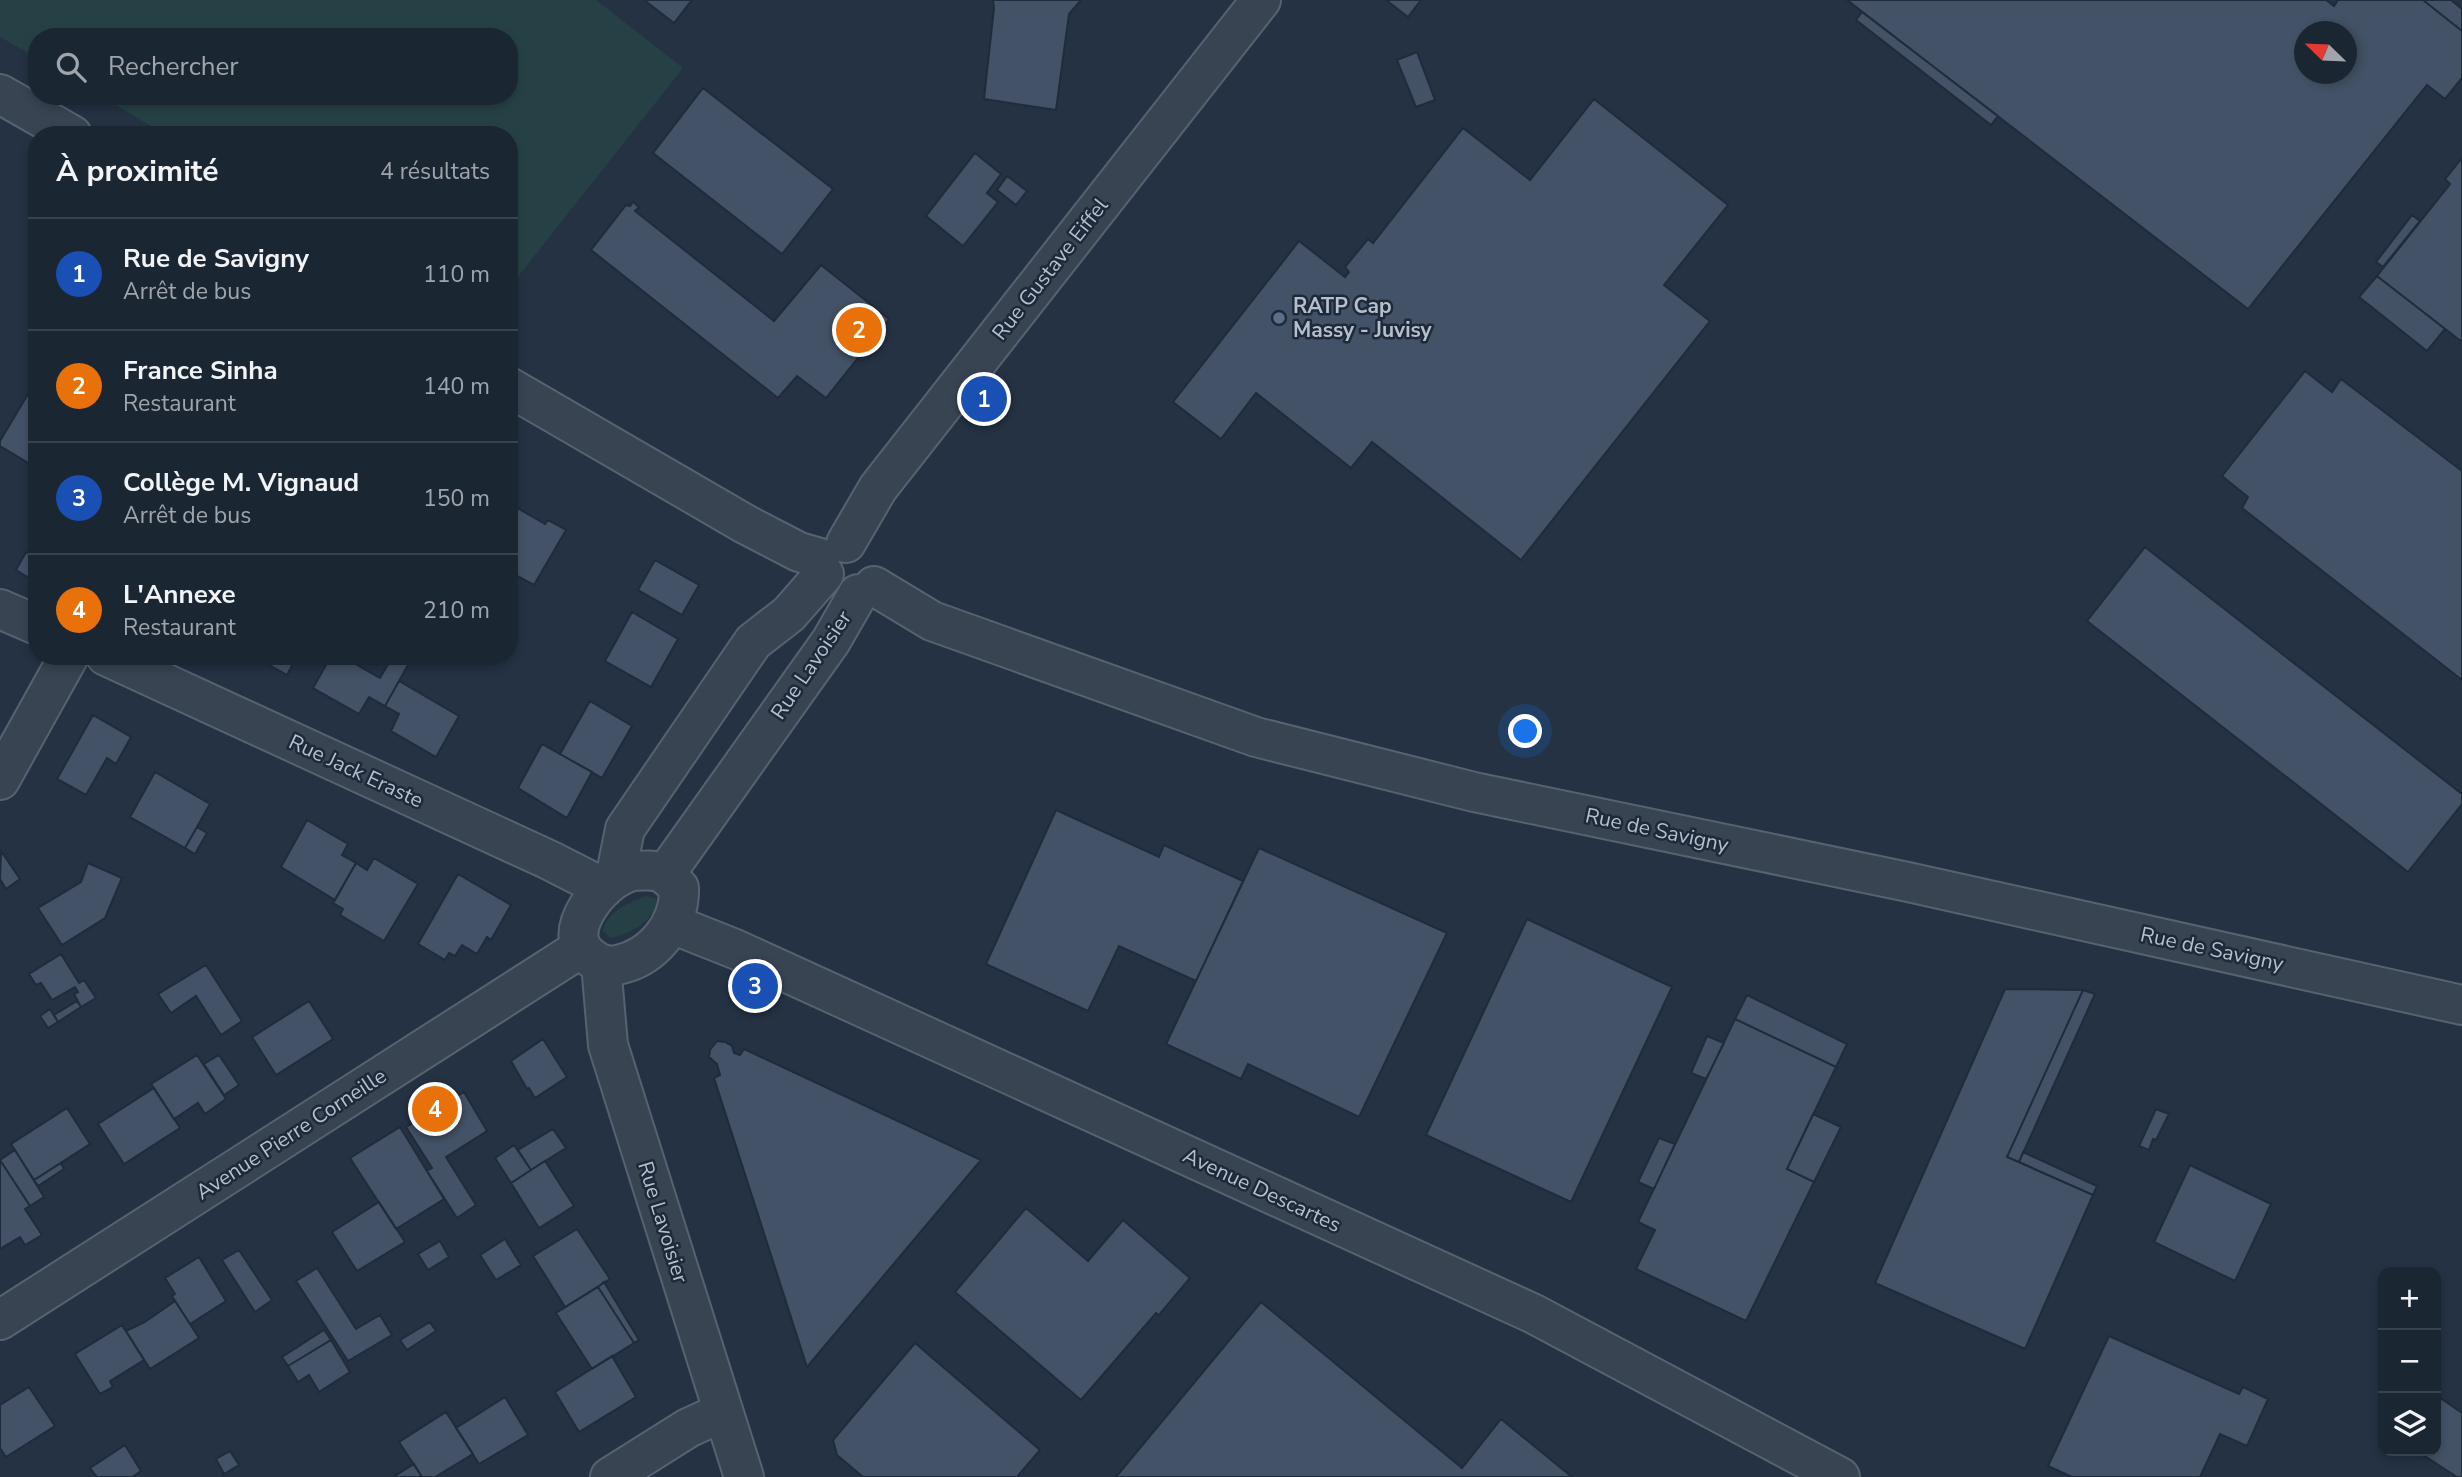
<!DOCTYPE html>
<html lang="fr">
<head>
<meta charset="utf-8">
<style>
  body { margin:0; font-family:"Nunito Sans",sans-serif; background:#242e3b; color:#f1f3f6 }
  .controls { position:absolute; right:21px; bottom:21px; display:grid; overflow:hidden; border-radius:14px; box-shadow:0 4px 10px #0003 }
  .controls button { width:63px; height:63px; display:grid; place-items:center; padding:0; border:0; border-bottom:2px solid #39434e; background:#1b2633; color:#f1f3f6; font:35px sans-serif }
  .compass { position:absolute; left:2294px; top:21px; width:63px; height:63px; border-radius:50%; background:#1b2633; box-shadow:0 4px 10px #0003; rotate:293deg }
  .you { position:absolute; left:1526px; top:732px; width:24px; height:24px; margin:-18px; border:5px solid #fff; border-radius:50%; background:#1a73e8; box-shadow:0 0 0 10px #1a73e833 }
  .badge { display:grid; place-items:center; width:46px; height:46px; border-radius:50%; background:#1a73e8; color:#fff; font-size:23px; font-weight:700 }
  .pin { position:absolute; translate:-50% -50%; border:4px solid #fff; box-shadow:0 2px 7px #0006 }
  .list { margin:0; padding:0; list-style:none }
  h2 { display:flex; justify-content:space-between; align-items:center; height:91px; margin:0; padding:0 28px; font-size:30px }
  h2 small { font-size:23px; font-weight:400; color:#a0a5ac }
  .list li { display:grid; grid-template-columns:46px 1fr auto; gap:21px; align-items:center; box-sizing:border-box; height:112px; padding:0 28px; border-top:2px solid #39434e }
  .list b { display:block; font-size:26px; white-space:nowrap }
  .list p { margin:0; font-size:23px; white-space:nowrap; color:#a0a5ac }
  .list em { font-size:23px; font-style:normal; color:#a0a5ac }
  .icon { flex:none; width:38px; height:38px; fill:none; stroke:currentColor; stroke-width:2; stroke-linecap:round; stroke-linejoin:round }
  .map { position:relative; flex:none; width:2462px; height:1477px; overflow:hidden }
  .search { position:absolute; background:#1b2633; box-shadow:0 4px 10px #0003; left:28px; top:28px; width:490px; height:77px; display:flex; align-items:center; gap:18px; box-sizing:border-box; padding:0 24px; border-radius:28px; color:#a0a5ac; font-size:26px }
  .panel { position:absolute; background:#1b2633; box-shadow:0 4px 10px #0003; left:28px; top:126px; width:490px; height:539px; border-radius:28px }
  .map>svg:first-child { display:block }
</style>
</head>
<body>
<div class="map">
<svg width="2462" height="1477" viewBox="0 0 2462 1477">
  <rect width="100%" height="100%" fill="#243244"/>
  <path fill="#264145" d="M 0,0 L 596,0 L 683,68 L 509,288 L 509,135 L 166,135 L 101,96 L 509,96 L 509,37 L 37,37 L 37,58 L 0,37 Z
    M 647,896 L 657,899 C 655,921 631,933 611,938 L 603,931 C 606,912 631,901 647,896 Z"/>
  <path fill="#435266" stroke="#202b3b" stroke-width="2" fill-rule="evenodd" d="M 644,0 L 692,0 L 674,23 Z
    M 993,0 L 1081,0 L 1069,14 L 1056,110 L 984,99 L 994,8 Z
    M 1386,0 L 1421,0 L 1408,17 Z
    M 1847,0 L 2326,0 L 2334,6 L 2338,0 L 2423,0 L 2462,31 L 2462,78 L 2445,99 L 2427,85 L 2248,309 ZM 2304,32 L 2346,32 L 2346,74 L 2304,74 Z
    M 2423,0 L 2451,0 L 2462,9 L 2462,31 Z
    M 1862,12 L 1998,116 L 1991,125 L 1856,20 Z
    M 1417,52 L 1435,100 L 1416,107 L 1397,60 Z
    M 703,88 L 833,189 L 782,254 L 653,153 Z
    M 1594,99 L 1728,205 L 1664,285 L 1710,321 L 1521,560 L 1372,442 L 1351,468 L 1256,393 L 1221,439 L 1173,402 L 1299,241 L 1345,277 L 1349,272 L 1345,267 L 1368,239 L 1373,243 L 1463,128 L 1530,180 Z
    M 975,153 L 1001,174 L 987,193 L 998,202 L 963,246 L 926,216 Z
    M 2462,158 L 2462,342 L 2377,276 L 2450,184 L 2445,179 Z
    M 1007,176 L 1027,191 L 1016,205 L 997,190 Z
    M 633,202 L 639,207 L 635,211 L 774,321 L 821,265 L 889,319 L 826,398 L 797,376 L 778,398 L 591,250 L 626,205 L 630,206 Z
    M 2412,215 L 2420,221 L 2383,267 L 2376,262 Z
    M 2377,276 L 2445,329 L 2427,351 L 2359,297 Z
    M 2305,371 L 2332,392 L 2341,379 L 2462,471 L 2462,680 L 2242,508 L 2248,497 L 2222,476 Z
    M 37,379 L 37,468 L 0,446 L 0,441 Z
    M 514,506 L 545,524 L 548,520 L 566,530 L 534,585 L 510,572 L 509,574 L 509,514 Z
    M 2145,547 L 2462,794 L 2462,804 L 2408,872 L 2087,621 Z
    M 26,552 L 37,559 L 36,582 L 16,570 Z
    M 655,560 L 699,585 L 682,615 L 638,590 Z
    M 632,612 L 678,639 L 651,687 L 605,661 Z
    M 253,656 L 297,656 L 287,675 Z
    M 331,656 L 341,656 L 380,678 L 393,656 L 413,656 L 385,706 L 369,697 L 359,714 L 313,688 Z
    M 399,681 L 459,716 L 436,757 L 391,731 L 399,714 L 385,706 Z
    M 590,701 L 632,726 L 602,778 L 560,754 Z
    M 93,715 L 131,737 L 116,764 L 107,758 L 86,795 L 57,779 Z
    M 542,744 L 592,772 L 567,818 L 518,788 Z
    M 155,772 L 210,804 L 185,848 L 130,817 Z
    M 1056,810 L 1159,857 L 1164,845 L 1243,881 L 1196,981 L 1119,946 L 1088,1011 L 986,964 Z
    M 307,820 L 348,844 L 342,855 L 356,863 L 335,900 L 281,867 Z
    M 197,827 L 207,833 L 195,854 L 185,848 Z
    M 1259,848 L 1447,933 L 1359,1117 L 1248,1064 L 1241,1079 L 1166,1044 Z
    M 1,851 L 20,879 L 6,889 L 0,879 Z
    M 374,858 L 418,884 L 384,941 L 340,915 L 343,909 L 333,903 L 356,863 L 367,870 Z
    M 88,863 L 122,878 L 105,918 L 62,945 L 38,908 L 81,882 Z
    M 458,874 L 511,905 L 491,940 L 487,937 L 477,954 L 462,945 L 455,956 L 449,953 L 445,960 L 418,944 Z
    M 1527,919 L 1672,987 L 1571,1202 L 1426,1135 Z
    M 61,954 L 79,983 L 84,980 L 96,998 L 81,1007 L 74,994 L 78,992 L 75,987 L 52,1000 L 41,983 L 36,985 L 29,974 Z
    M 206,965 L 242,1021 L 221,1035 L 196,996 L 171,1013 L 158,994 Z
    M 2005,989 L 2083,990 L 2007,1157 L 2093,1195 L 2025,1349 L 1875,1283 Z
    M 2083,990 L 2095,994 L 2019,1162 L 2007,1157 Z
    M 1747,995 L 1847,1044 L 1836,1067 L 1735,1019 Z
    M 77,1001 L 81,1007 L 58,1022 L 54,1015 Z
    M 309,1001 L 333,1039 L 276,1075 L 252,1037 Z
    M 50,1009 L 58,1022 L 48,1028 L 40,1016 Z
    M 1735,1019 L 1836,1067 L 1787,1169 L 1814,1182 L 1746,1321 L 1636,1269 L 1655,1230 L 1638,1222 Z
    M 1707,1036 L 1724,1043 L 1706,1079 L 1691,1073 Z
    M 543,1039 L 567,1077 L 535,1098 L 529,1088 L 527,1089 L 511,1061 Z
    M 717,1041 L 725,1042 L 732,1046 L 734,1053 L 740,1055 L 744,1049 L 981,1160 L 807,1367 L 714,1078 L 720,1075 L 717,1064 L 709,1057 L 710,1050 Z
    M 197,1055 L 226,1099 L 205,1114 L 198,1103 L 174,1119 L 151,1084 Z
    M 219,1055 L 239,1085 L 224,1095 L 204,1064 Z
    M 154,1088 L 180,1128 L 124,1164 L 98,1124 Z
    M 464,1092 L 487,1131 L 446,1157 L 476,1205 L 457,1218 L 427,1171 L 432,1168 L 406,1127 Z
    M 67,1108 L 90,1144 L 34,1180 L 11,1144 Z
    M 2156,1109 L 2169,1114 L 2156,1140 L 2153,1139 L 2149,1150 L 2139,1146 Z
    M 1813,1114 L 1841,1127 L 1814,1182 L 1787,1169 Z
    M 400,1127 L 444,1199 L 396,1229 L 350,1158 Z
    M 553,1129 L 566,1148 L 531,1170 L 518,1150 Z
    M 1659,1138 L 1675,1144 L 1654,1189 L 1638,1182 Z
    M 514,1145 L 531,1170 L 511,1183 L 495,1158 Z
    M 15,1150 L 44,1197 L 30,1206 L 0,1160 Z
    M 2023,1152 L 2097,1186 L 2093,1195 L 2019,1162 Z
    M 0,1160 L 30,1206 L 25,1209 L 42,1235 L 25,1245 L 20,1237 L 0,1249 Z
    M 545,1161 L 574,1206 L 539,1228 L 511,1183 Z
    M 61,1163 L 64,1169 L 38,1186 L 34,1180 Z
    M 2190,1165 L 2271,1204 L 2235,1281 L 2154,1242 Z
    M 379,1202 L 405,1242 L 357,1271 L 332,1232 Z
    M 1026,1208 L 1088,1261 L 1123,1220 L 1190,1278 L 1159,1315 L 1156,1313 L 1081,1400 L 955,1292 Z
    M 577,1229 L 610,1279 L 565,1307 L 533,1256 Z
    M 505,1239 L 521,1265 L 496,1280 L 480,1255 Z
    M 440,1241 L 449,1257 L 428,1270 L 418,1254 Z
    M 239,1250 L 272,1300 L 255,1312 L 222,1260 Z
    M 199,1257 L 226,1301 L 190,1324 L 172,1296 L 175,1294 L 165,1278 Z
    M 317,1268 L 356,1329 L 380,1315 L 392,1335 L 348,1361 L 296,1281 Z
    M 604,1282 L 639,1340 L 634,1343 L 598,1287 Z
    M 598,1287 L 634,1343 L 592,1369 L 556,1313 Z
    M 175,1301 L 199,1338 L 150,1369 L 126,1331 L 145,1322 Z
    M 1261,1302 L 1462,1468 L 1501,1419 L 1572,1477 L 1116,1477 Z
    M 430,1322 L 436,1331 L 407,1350 L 400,1340 Z
    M 122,1325 L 144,1360 L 110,1381 L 113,1387 L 100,1394 L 75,1354 Z
    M 324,1330 L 331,1340 L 288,1366 L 282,1357 Z
    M 2109,1336 L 2239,1394 L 2243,1387 L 2268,1399 L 2247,1446 L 2220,1434 L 2200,1477 L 2072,1477 L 2048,1466 Z
    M 331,1340 L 350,1372 L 319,1392 L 309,1375 L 298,1382 L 288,1366 Z
    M 915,1343 L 1040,1450 L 1017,1477 L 863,1477 L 837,1455 L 833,1440 Z
    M 612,1356 L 636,1397 L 579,1432 L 555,1392 Z
    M 29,1387 L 55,1426 L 6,1457 L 0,1448 L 0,1405 Z
    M 2436,1395 L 2462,1413 L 2462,1477 L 2457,1477 L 2417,1451 L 2436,1451 Z
    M 505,1397 L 528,1435 L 479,1464 L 456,1428 Z
    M 446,1412 L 473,1454 L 435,1477 L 422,1477 L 399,1442 Z
    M 125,1445 L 141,1471 L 132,1477 L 97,1477 L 90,1468 Z
    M 230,1451 L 239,1465 L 224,1474 L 216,1459 Z
    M 414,1464 L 422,1477 L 393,1477 Z"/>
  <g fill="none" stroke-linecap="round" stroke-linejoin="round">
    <defs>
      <path id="minor" d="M 0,94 L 72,135
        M 509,387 L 745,524 L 799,552 L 820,558
        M 846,543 L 878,488 L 1261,0
        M 874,586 L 932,621 L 1256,737 L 1474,792 L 1908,882 L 2462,1005
        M 0,609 L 37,625
        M 106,656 L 549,860 L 604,888
        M 0,780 L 69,656
        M 633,871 C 659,870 661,869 679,888 C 680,925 653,958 617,965 C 610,966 602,965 596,961 C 573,948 575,928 588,907 C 598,891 614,876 633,871 Z
        M 666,873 L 831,641 L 858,594
        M 615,879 L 625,829 L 753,642 L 789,614 L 824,574
        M 672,924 L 735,949 L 1534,1314 L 1840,1477
        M 601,964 L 608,1045 L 744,1477
        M 0,1320 L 581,948
        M 610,1477 L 688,1428 L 723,1412"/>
    </defs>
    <use href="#minor" stroke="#576271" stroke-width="42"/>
    <use href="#minor" stroke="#394453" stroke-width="38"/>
  </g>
  <circle fill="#5c6f8a" stroke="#1e2939" stroke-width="2.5" cx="1279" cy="318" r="7"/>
  <g text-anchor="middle" stroke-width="5" stroke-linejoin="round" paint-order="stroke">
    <g font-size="21" fill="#b6bfcd" stroke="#1e2939">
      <text transform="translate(1050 269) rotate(-52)" y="7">Rue Gustave Eiffel</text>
      <text transform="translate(811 665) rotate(-56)" y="7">Rue Lavoisier</text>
      <text transform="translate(356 771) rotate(25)" y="7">Rue Jack Eraste</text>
      <text transform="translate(1657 830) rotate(12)" y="7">Rue de Savigny</text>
      <text transform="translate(2212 949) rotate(12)" y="7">Rue de Savigny</text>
      <text transform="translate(291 1134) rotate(-33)" y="7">Avenue Pierre Corneille</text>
      <text transform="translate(1262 1190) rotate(25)" y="7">Avenue Descartes</text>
      <text transform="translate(663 1222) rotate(73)" y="7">Rue Lavoisier</text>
    </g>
    <g font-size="21" font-weight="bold" fill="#b6bfcd" stroke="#1e2939" text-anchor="start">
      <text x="1293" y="313">RATP Cap<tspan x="1293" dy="24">Massy - Juvisy</tspan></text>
    </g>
  </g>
</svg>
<div class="controls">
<button>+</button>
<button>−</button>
<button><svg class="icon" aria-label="layers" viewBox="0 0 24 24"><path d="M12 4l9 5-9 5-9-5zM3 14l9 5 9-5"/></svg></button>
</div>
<svg class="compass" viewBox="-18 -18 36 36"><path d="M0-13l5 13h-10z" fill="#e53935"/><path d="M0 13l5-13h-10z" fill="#a0a5ac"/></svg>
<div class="you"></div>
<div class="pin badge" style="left:984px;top:399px;background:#1a4fb4">1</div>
<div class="pin badge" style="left:859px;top:330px;background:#e8710a">2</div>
<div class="pin badge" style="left:755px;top:986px;background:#1a4fb4">3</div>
<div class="pin badge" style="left:435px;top:1109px;background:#e8710a">4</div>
<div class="search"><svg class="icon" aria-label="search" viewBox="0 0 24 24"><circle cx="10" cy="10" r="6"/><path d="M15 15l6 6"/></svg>Rechercher</div>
<section class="panel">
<h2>À proximité<small>4 résultats</small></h2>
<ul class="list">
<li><span class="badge" style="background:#1a4fb4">1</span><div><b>Rue de Savigny</b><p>Arrêt de bus</p></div><em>110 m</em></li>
<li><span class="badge" style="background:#e8710a">2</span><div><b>France Sinha</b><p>Restaurant</p></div><em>140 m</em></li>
<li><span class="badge" style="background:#1a4fb4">3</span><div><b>Collège M. Vignaud</b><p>Arrêt de bus</p></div><em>150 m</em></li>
<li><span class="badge" style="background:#e8710a">4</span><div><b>L'Annexe</b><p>Restaurant</p></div><em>210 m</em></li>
</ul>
</section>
</div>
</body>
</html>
